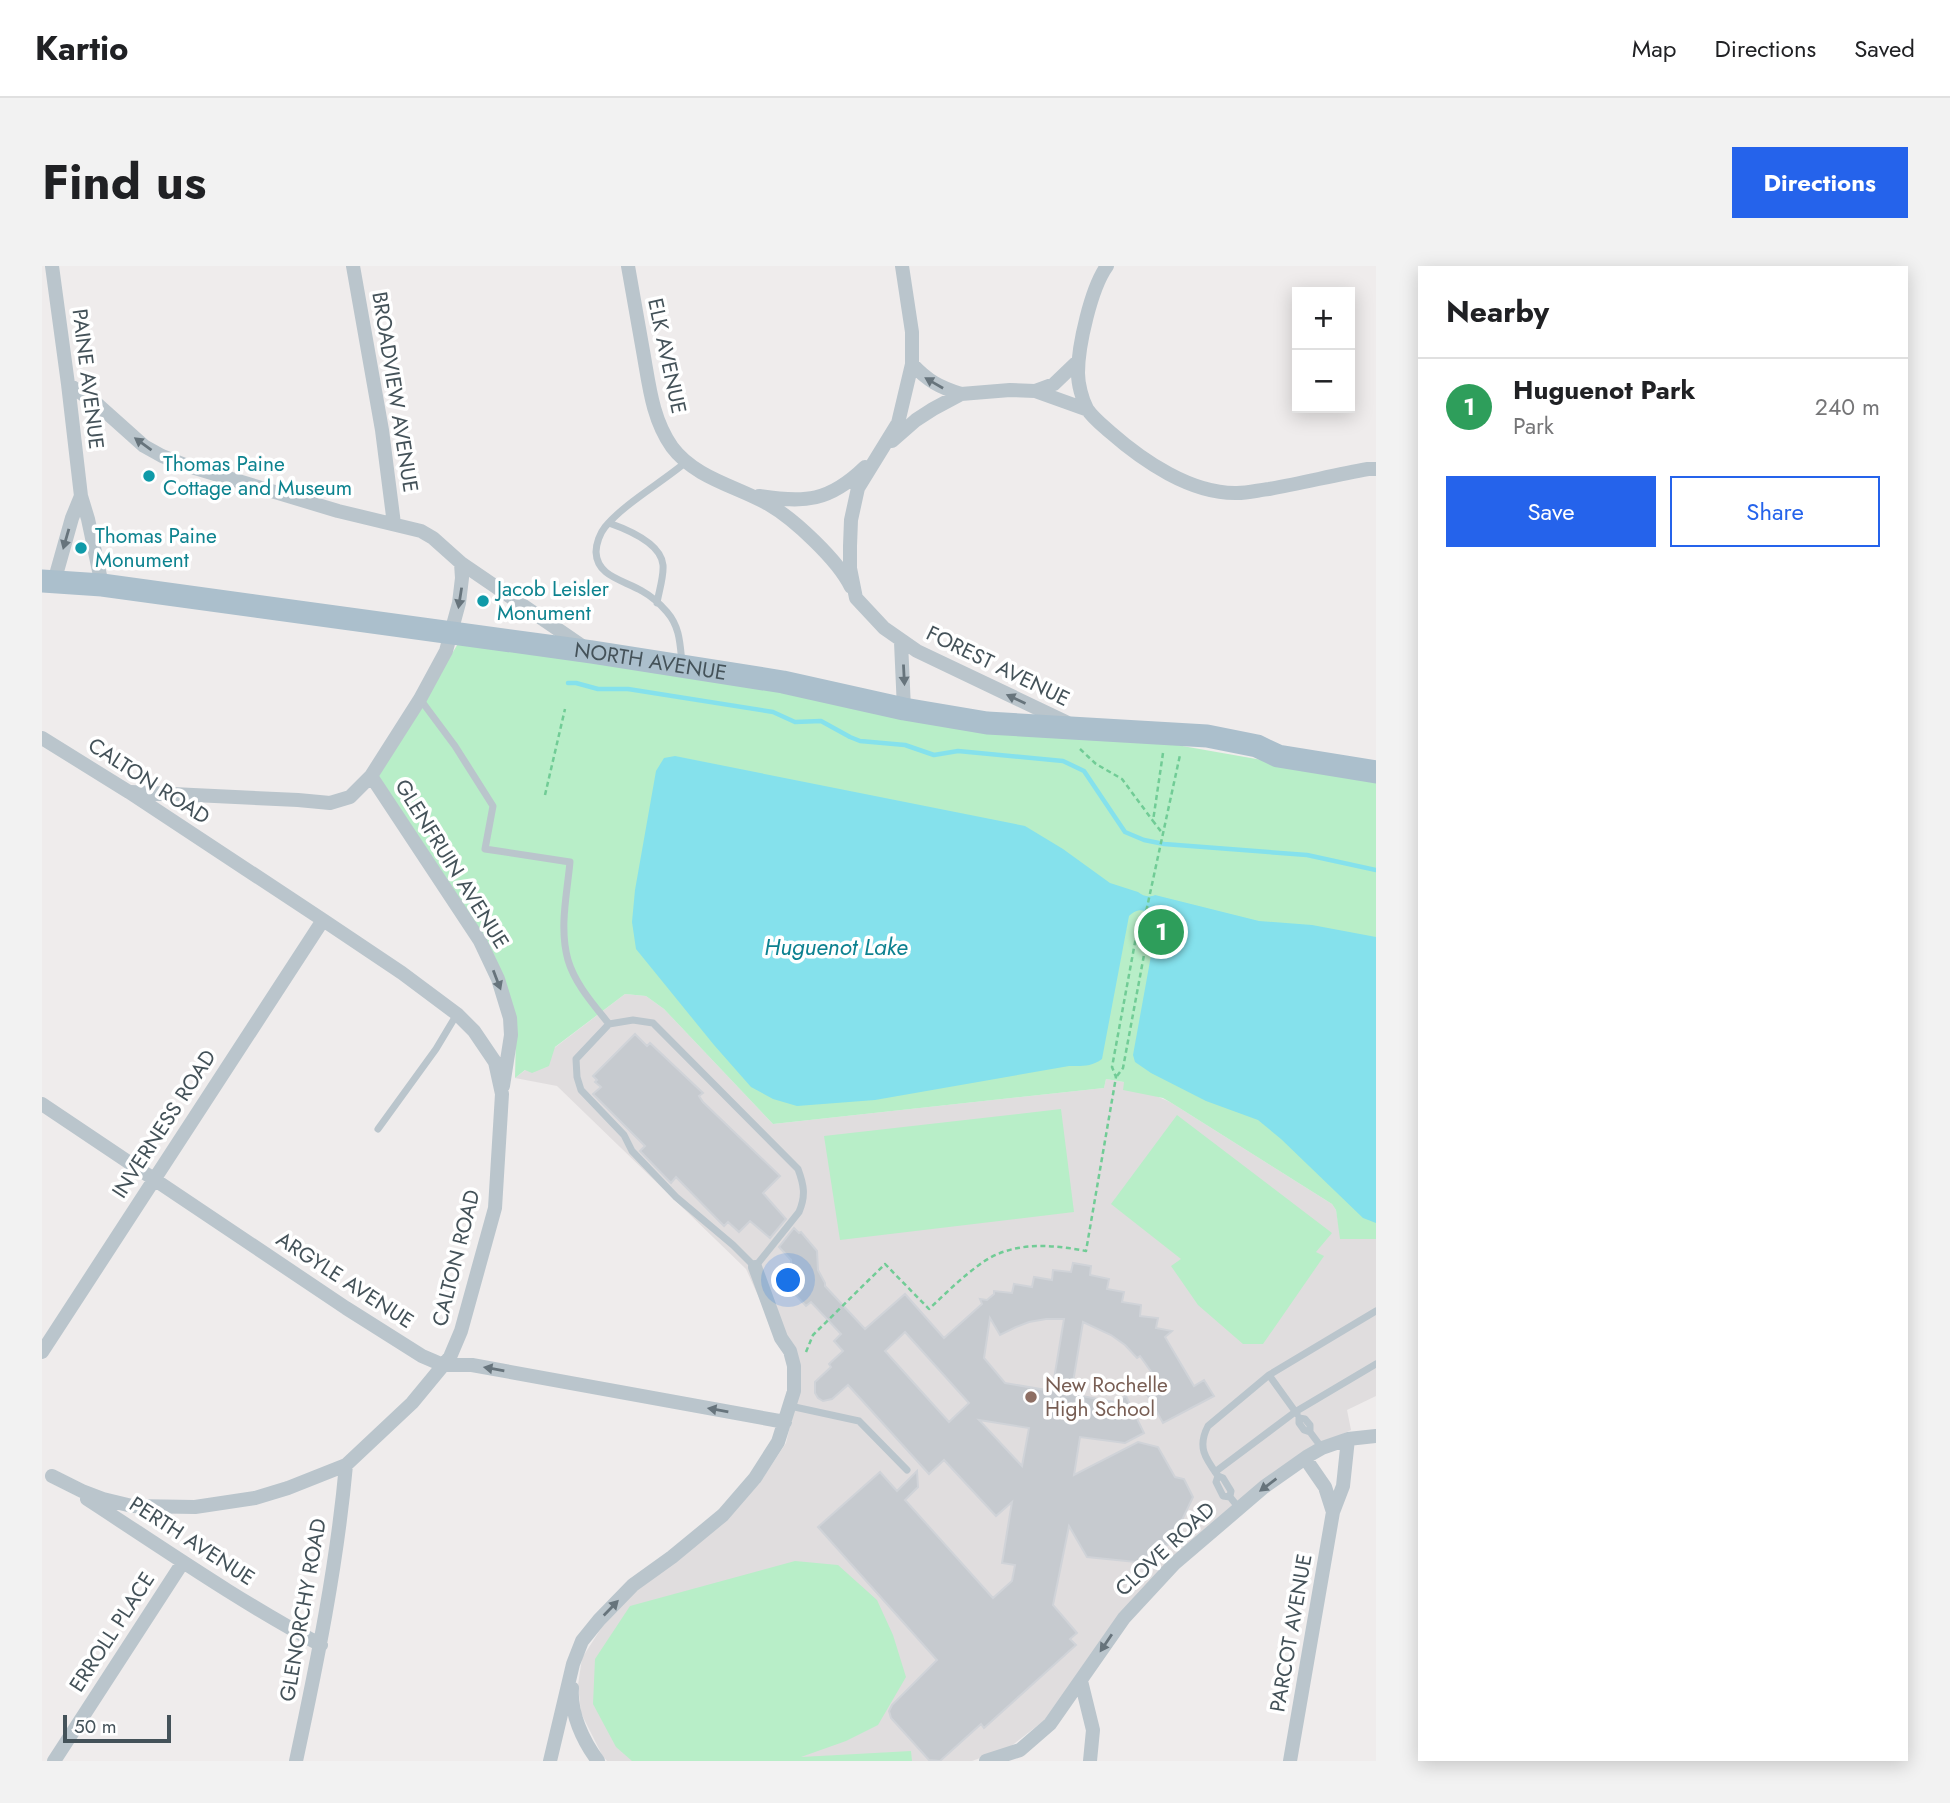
<!DOCTYPE html>
<html lang="en">
<head>
<meta charset="utf-8">
<style>
  body { margin:0; font-family:Jost,sans-serif; background:#f2f2f2; color:#202124 }
  .controls { position:absolute; right:21px; top:21px; display:grid; overflow:hidden; border-radius:0px; box-shadow:0 4px 18px #0003 }
  .controls button { width:63px; height:63px; display:grid; place-items:center; padding:0; border:0; border-bottom:2px solid #e0e0e0; background:#fff; color:#202124; font:35px sans-serif }
  .scale { position:absolute; left:21px; bottom:18px; width:108px; box-sizing:border-box; padding-left:7px; border:4px solid #445259; border-top:0; font-size:19px; line-height:24px; white-space:nowrap; color:#445259; -webkit-text-stroke:5px #fff; paint-order:stroke }
  .you { position:absolute; left:747px; top:1015px; width:24px; height:24px; margin:-18px; border:5px solid #fff; border-radius:50%; background:#1a73e8; box-shadow:0 0 0 10px #1a73e833 }
  .badge { display:grid; place-items:center; width:46px; height:46px; border-radius:50%; background:#2563eb; color:#fff; font-size:23px; font-weight:700 }
  .pin { position:absolute; translate:-50% -50%; border:4px solid #fff; box-shadow:0 2px 7px #0006 }
  .list { margin:0; padding:0; list-style:none }
  h2 { display:flex; justify-content:space-between; align-items:center; height:91px; margin:0; padding:0 28px; font-size:30px }
  h2 small { font-size:23px; font-weight:400; color:#757577 }
  .list li { display:grid; grid-template-columns:46px 1fr auto; gap:21px; align-items:center; box-sizing:border-box; height:98px; padding:0 28px; border-top:2px solid #e0e0e0 }
  .list b { display:block; font-size:26px; white-space:nowrap }
  .list p { margin:0; font-size:23px; white-space:nowrap; color:#757577 }
  .list em { font-size:23px; font-style:normal; color:#757577 }
  .actions { display:flex; gap:14px; padding:21px 28px }
  .actions a { flex:1; padding:16px 0; border:2px solid #2563eb; border-radius:0px; text-align:center; font-size:24px; color:#2563eb }
  .actions .main { background:#2563eb; color:#fff }
  .map { position:relative; flex:none; width:1334px; height:1495px; overflow:hidden; border-radius:0px }
  header { display:flex; align-items:center; gap:42px; box-sizing:border-box; height:98px; padding:0 35px; background:#fff; border-bottom:2px solid #e0e0e0 }
  header strong { font-size:33px }
  nav { display:flex; gap:38px; margin-inline-start:auto; font-size:24px }
  .intro { display:flex; align-items:center; justify-content:space-between; box-sizing:border-box; height:168px; padding:0 42px }
  h1 { margin:0; font-size:49px }
  .button { padding:18px 32px; border-radius:0px; background:#2563eb; color:#fff; font-size:24px; font-weight:700 }
  main { display:flex; gap:42px; padding:0 42px }
  aside { flex:1; background:#fff; border-radius:0px; box-shadow:0 4px 18px #0003 }
  .map>svg:first-child { display:block }
</style>
</head>
<body>
<header>
<strong>Kartio</strong>
<nav><a>Map</a><a>Directions</a><a>Saved</a></nav>
</header>
<div class="intro"><h1>Find us</h1><a class="button">Directions</a></div>
<main>
<div class="map">
<svg width="1334" height="1495" viewBox="0 0 1334 1495">
  <rect width="100%" height="100%" fill="#efecec"/>
  <path fill="#e0ddde" d="M 583,728 L 604,730 L 622,743 L 731,858 L 1062,822 L 1064,813 L 1082,816 L 1128,836 L 1290,938 L 1294,944 L 1299,973 L 1334,973 L 1334,1130 L 1305,1144 L 1309,1164 L 1250,1193 L 1180,1251 L 1080,1346 L 1004,1453 L 968,1481 L 930,1495 L 565,1495 L 560,1489 L 539,1447 L 536,1419 L 540,1392 L 560,1361 L 592,1325 L 717,1218 L 744,1177 L 755,1131 L 747,1098 L 704,1003 L 515,820 L 473,812 Z"/>
  <path fill="#b8eec8" d="M 417,376 L 1129,478 L 1334,514 L 1334,973 L 1298,973 L 1294,944 L 1290,938 L 1128,836 L 1121,832 L 1081,824 L 1082,816 L 1064,813 L 1062,822 L 731,858 L 622,743 L 604,730 L 583,728 L 513,781 L 507,800 L 490,807 L 483,804 L 473,812 L 474,769 L 453,691 L 336,510 Z
    M 1019,843 L 1032,946 L 798,974 L 782,870 Z
    M 1135,849 L 1290,967 L 1274,986 L 1282,990 L 1221,1078 L 1201,1078 L 1156,1039 L 1129,1000 L 1139,993 L 1069,938 Z
    M 753,1295 L 796,1299 L 835,1334 L 851,1369 L 864,1411 L 836,1459 L 804,1475 L 759,1491 L 869,1485 L 870,1495 L 590,1495 L 574,1481 L 551,1438 L 553,1393 L 588,1340 Z"/>
  <path fill="#85e1ec" d="M 633,490 L 983,560 L 1021,583 L 1068,617 L 1096,626 C 1101,630 1107,632 1113,629 L 1217,655 L 1270,659 L 1334,671 L 1334,957 L 1321,952 L 1239,873 L 1216,854 L 1164,835 L 1109,807 L 1093,796 L 1091,789 L 1116,651 C 1104,646 1099,639 1087,650 L 1060,793 C 1049,801 1040,800 1027,800 L 833,834 L 755,840 L 731,833 L 709,821 L 672,779 L 594,683 L 590,656 L 593,624 L 614,505 L 622,492 Z"/>
  <g fill="none" stroke-linecap="round" stroke-linejoin="round">
    <path stroke="#85e1ec" stroke-width="4.5" d="M 526,417 L 534,417 L 556,423 L 586,423 L 731,446 L 753,456 L 779,455 L 808,471 L 818,475 L 863,479 L 892,489 L 916,485 L 1021,495 L 1042,505 L 1083,566 L 1102,574 L 1122,578 L 1265,589 L 1334,604"/>
  </g>
  <path fill="#c6cacf" stroke="#d0d3d8" stroke-width="2" fill-rule="evenodd" d="M 593,768 L 605,780 L 608,777 L 661,827 L 657,830 L 661,836 L 738,910 L 721,927 L 744,953 L 728,972 L 708,955 L 697,966 L 686,956 L 682,960 L 634,911 L 629,917 L 598,885 L 603,880 L 551,828 L 559,821 L 553,816 L 555,814 L 551,810 Z
    M 752,962 L 757,967 L 759,966 L 775,985 L 776,1004 L 783,1017 L 783,1020 L 823,1063 L 863,1028 L 902,1072 L 940,1038 L 938,1033 L 945,1034 L 952,1028 L 952,1025 L 970,1027 L 972,1018 L 990,1021 L 992,1011 L 1010,1014 L 1011,1004 L 1029,1006 L 1031,997 L 1049,1000 L 1048,1009 L 1067,1013 L 1065,1023 L 1082,1026 L 1080,1036 L 1099,1039 L 1098,1050 L 1116,1052 L 1114,1062 L 1130,1065 L 1123,1071 L 1152,1120 L 1162,1114 L 1172,1130 L 1121,1157 L 1101,1121 L 1106,1118 L 1110,1107 L 1098,1090 L 1095,1092 L 1083,1079 L 1069,1069 L 1041,1056 L 1029,1128 L 1072,1136 L 1084,1130 L 1102,1167 L 1083,1177 L 1038,1171 L 1032,1209 L 1096,1176 L 1116,1181 L 1133,1211 L 1142,1213 L 1151,1231 L 1129,1277 L 1094,1296 L 1045,1291 L 1027,1260 L 1011,1339 L 1035,1367 L 1028,1373 L 1034,1379 L 942,1462 L 939,1458 L 898,1495 L 887,1494 L 849,1452 L 847,1445 L 850,1439 L 895,1394 L 776,1261 L 838,1206 L 855,1225 L 875,1205 L 876,1221 L 863,1234 L 951,1332 L 970,1315 L 973,1299 L 960,1297 L 970,1236 L 954,1250 L 902,1194 L 887,1208 L 806,1119 L 790,1133 L 781,1135 L 776,1132 L 773,1127 L 773,1116 L 789,1101 L 787,1098 L 801,1085 L 792,1075 L 799,1068 L 769,1036 L 764,1040 L 749,1024 L 749,994 L 737,981 ZM 948,1052 L 958,1069 L 974,1061 L 987,1056 L 1004,1053 L 1022,1053 L 1010,1125 L 963,1117 L 942,1092 ZM 863,1066 L 927,1137 L 907,1156 L 843,1085 ZM 937,1154 L 987,1162 L 980,1200 Z"/>
  <g fill="none" stroke-linecap="round" stroke-linejoin="round">
    <path stroke="#71cc96" stroke-width="2.5" stroke-dasharray="5 3.5" stroke-linecap="butt" d="M 1038,483 L 1054,498 L 1080,513 L 1111,555
      M 1121,487 L 1111,555 L 1121,568
      M 503,529 L 523,443
      M 1075,810 L 1081,802 L 1107,662 L 1104,646 L 1138,489
      M 764,1086 L 771,1069 L 843,998 L 887,1043 C 903,1028 919,1012 937,999 C 968,975 1008,978 1044,985 L 1074,811 L 1070,801 L 1096,660 L 1104,646"/>
    <path stroke="#bac5cc" stroke-width="7" d="M 567,257 C 584,263 619,277 621,299 C 622,310 617,325 615,337
      M 640,397 C 638,378 638,361 625,346 C 619,339 609,330 600,325 C 582,314 555,311 554,286 C 554,278 558,267 563,261 C 583,237 619,217 644,196
      M 378,433 L 413,480 L 451,540 L 443,583 L 528,596 C 525,628 517,662 526,694 C 533,718 552,739 567,758
      M 591,754 L 611,757 L 756,903 C 762,919 764,930 757,946 L 713,1001 L 691,979 L 634,931 L 590,885 L 582,869 L 539,824 L 535,811 L 534,793 L 567,758 Z
      M 336,863 L 394,783 L 415,748
      M 1227,1109 L 1255,1148
      M 748,1140 L 817,1155 L 865,1204
      M 1268,1166 L 1268,1159 L 1263,1153 L 1257,1152 L 1257,1157 L 1262,1164 L 1268,1166 L 1280,1182
      M 1173,1206 L 1253,1146 L 1334,1098
      M 1176,1210 C 1163,1192 1155,1181 1166,1160 L 1227,1109 L 1334,1045
      M 1188,1230 L 1189,1225 L 1181,1212 L 1176,1210 L 1174,1216 L 1181,1230 L 1188,1231 L 1197,1242"/>
    <path stroke="#bac5cc" stroke-width="14" d="M 10,0 L 26,118 L 39,230 L 46,253 L 60,319
      M 311,0 L 340,164 L 352,258
      M 586,0 C 591,28 596,56 601,85 C 607,118 610,153 630,181 C 653,212 694,220 726,238 C 752,253 796,294 809,321
      M 860,0 L 870,66 L 870,98 L 856,157 L 816,222 L 809,254 L 808,280 L 808,302 L 814,332 L 842,362 L 875,385 L 1024,456
      M 1065,0 C 1049,22 1036,80 1036,107 C 1036,118 1040,133 1045,143 C 1051,152 1060,159 1068,166 C 1101,195 1149,228 1195,227 C 1206,227 1217,224 1227,223 C 1260,217 1293,209 1326,203 L 1334,203
      M 870,98 C 886,115 897,121 919,128
      M 26,118 L 55,138 L 102,180 L 120,190 L 143,199 L 296,245 L 379,265 L 391,272 L 419,297 L 543,382
      M 993,125 L 1012,118 L 1036,95
      M 850,175 L 874,154 L 891,143 L 919,128 L 968,124 L 993,125 L 1046,144
      M 717,230 C 763,237 787,236 823,201
      M 12,316 L 30,252 L 39,230
      M 859,376 L 862,443
      M 0,472 L 87,526 L 281,654 L 360,707 L 415,748 L 432,765 L 453,796 L 460,828 L 453,942 L 419,1065 L 408,1091 L 370,1137 L 304,1199 L 246,1222 L 213,1232 L 153,1241 L 90,1240 L 61,1233 L 40,1225 L 10,1210
      M 329,510 L 438,675 L 456,713 L 468,752 L 469,769 L 461,820
      M 89,526 L 256,534 L 288,537 L 308,531 L 329,510 L 378,433 L 404,385 L 417,337 L 420,312 L 419,297
      M 0,838 L 304,1042 L 380,1090 L 401,1099 L 430,1099 L 743,1156
      M 0,1086 L 281,654
      M 1263,1192 L 1283,1221 L 1291,1246
      M 45,1233 C 122,1283 198,1336 279,1379
      M 1039,1415 L 1051,1464 L 1048,1495
      M 530,1422 C 528,1447 541,1475 556,1495
      M 12,1495 L 141,1296
      M 254,1495 C 275,1397 295,1299 304,1199
      M 508,1495 L 531,1398 L 540,1375 L 557,1354 L 591,1319 L 630,1291 L 681,1249 L 713,1212 L 736,1176 L 752,1125 L 752,1100 L 748,1085 L 739,1072 L 713,1001
      M 944,1495 L 978,1484 L 1008,1458 L 1082,1352 L 1132,1298 L 1222,1221 L 1266,1190 L 1280,1182 L 1306,1173 L 1334,1170
      M 1248,1495 L 1291,1246 L 1301,1220 L 1306,1173"/>
    <path stroke="#abbfcc" stroke-width="23" id="s1" d="M 0,315 L 60,319 L 550,386 L 741,416 L 862,443 L 945,457 L 1165,470 L 1215,480 L 1236,490 L 1334,506"/>
  </g>
  <defs><path id="oneway-solid" d="M-6-.8H1V-3.2L6.5 0L1 3.2V.8H-6Z" transform="scale(1.75)"/></defs>
  <g fill="#67747c">
    <use href="#oneway-solid" transform="translate(892 117) rotate(-150)"/>
    <use href="#oneway-solid" transform="translate(101 178) rotate(-144)"/>
    <use href="#oneway-solid" transform="translate(24 273) rotate(106)"/>
    <use href="#oneway-solid" transform="translate(418 332) rotate(99)"/>
    <use href="#oneway-solid" transform="translate(862 409) rotate(87)"/>
    <use href="#oneway-solid" transform="translate(974 433) rotate(-155)"/>
    <use href="#oneway-solid" transform="translate(455 714) rotate(69)"/>
    <use href="#oneway-solid" transform="translate(452 1103) rotate(-170)"/>
    <use href="#oneway-solid" transform="translate(676 1144) rotate(-170)"/>
    <use href="#oneway-solid" transform="translate(1226 1219) rotate(143)"/>
    <use href="#oneway-solid" transform="translate(569 1342) rotate(-46)"/>
    <use href="#oneway-solid" transform="translate(1064 1377) rotate(124)"/>
  </g>
  <g fill="#0f9aa8" stroke="#fff" stroke-width="2.5">
    <circle cx="107" cy="210" r="7"/>
    <circle cx="39" cy="282" r="7"/>
    <circle cx="441" cy="335" r="7"/>
  </g>
  <circle fill="#8d6e63" stroke="#fff" stroke-width="2.5" cx="989" cy="1131" r="7"/>
  <g text-anchor="middle" stroke-width="7" stroke-linejoin="round" paint-order="stroke">
    <g font-size="21" fill="#445259" stroke="#fff">
      <text transform="translate(625 90) rotate(78)" y="7">ELK AVENUE</text>
      <text transform="translate(46 113) rotate(83)" y="7">PAINE AVENUE</text>
      <text transform="translate(353 126) rotate(81)" y="7">BROADVIEW AVENUE</text>
      <text dy="7" stroke="none"><textPath href="#s1" startOffset="614">NORTH AVENUE</textPath></text>
      <text transform="translate(956 400) rotate(26)" y="7">FOREST AVENUE</text>
      <text transform="translate(107 515) rotate(33)" y="7">CALTON ROAD</text>
      <text transform="translate(410 598) rotate(58)" y="7">GLENFRUIN AVENUE</text>
      <text transform="translate(122 858) rotate(-57)" y="7">INVERNESS ROAD</text>
      <text transform="translate(414 992) rotate(-76)" y="7">CALTON ROAD</text>
      <text transform="translate(303 1014) rotate(33)" y="7">ARGYLE AVENUE</text>
      <text transform="translate(150 1275) rotate(33)" y="7">PERTH AVENUE</text>
      <text transform="translate(1123 1283) rotate(-43)" y="7">CLOVE ROAD</text>
      <text transform="translate(261 1344) rotate(-80)" y="7">GLENORCHY ROAD</text>
      <text transform="translate(70 1366) rotate(-57)" y="7">ERROLL PLACE</text>
      <text transform="translate(1249 1367) rotate(-80)" y="7">PARCOT AVENUE</text>
    </g>
    <g font-size="21" fill="#0d838f" stroke="#fff" text-anchor="start">
      <text x="121" y="205">Thomas Paine<tspan x="121" dy="24">Cottage and Museum</tspan></text>
      <text x="53" y="277">Thomas Paine<tspan x="53" dy="24">Monument</tspan></text>
      <text x="455" y="330">Jacob Leisler<tspan x="455" dy="24">Monument</tspan></text>
    </g>
    <g font-size="21" fill="#785e54" stroke="#fff" text-anchor="start">
      <text x="1003" y="1126">New Rochelle<tspan x="1003" dy="24">High School</tspan></text>
    </g>
    <g font-size="23" font-style="italic" fill="#0c8190" stroke="#fff">
      <text x="794" y="689">Huguenot Lake</text>
    </g>
  </g>
</svg>
<div class="controls">
<button>+</button>
<button>−</button>
</div>
<div class="scale">50 m</div>
<div class="you"></div>
<div class="pin badge" style="left:1119px;top:666px;background:#2e9e5b">1</div>
</div>
<aside>
<h2>Nearby<small></small></h2>
<ul class="list">
<li><span class="badge" style="background:#2e9e5b">1</span><div><b>Huguenot Park</b><p>Park</p></div><em>240 m</em></li>
</ul>
<div class="actions"><a class="main">Save</a><a>Share</a></div>
</aside>
</main>
</body>
</html>
